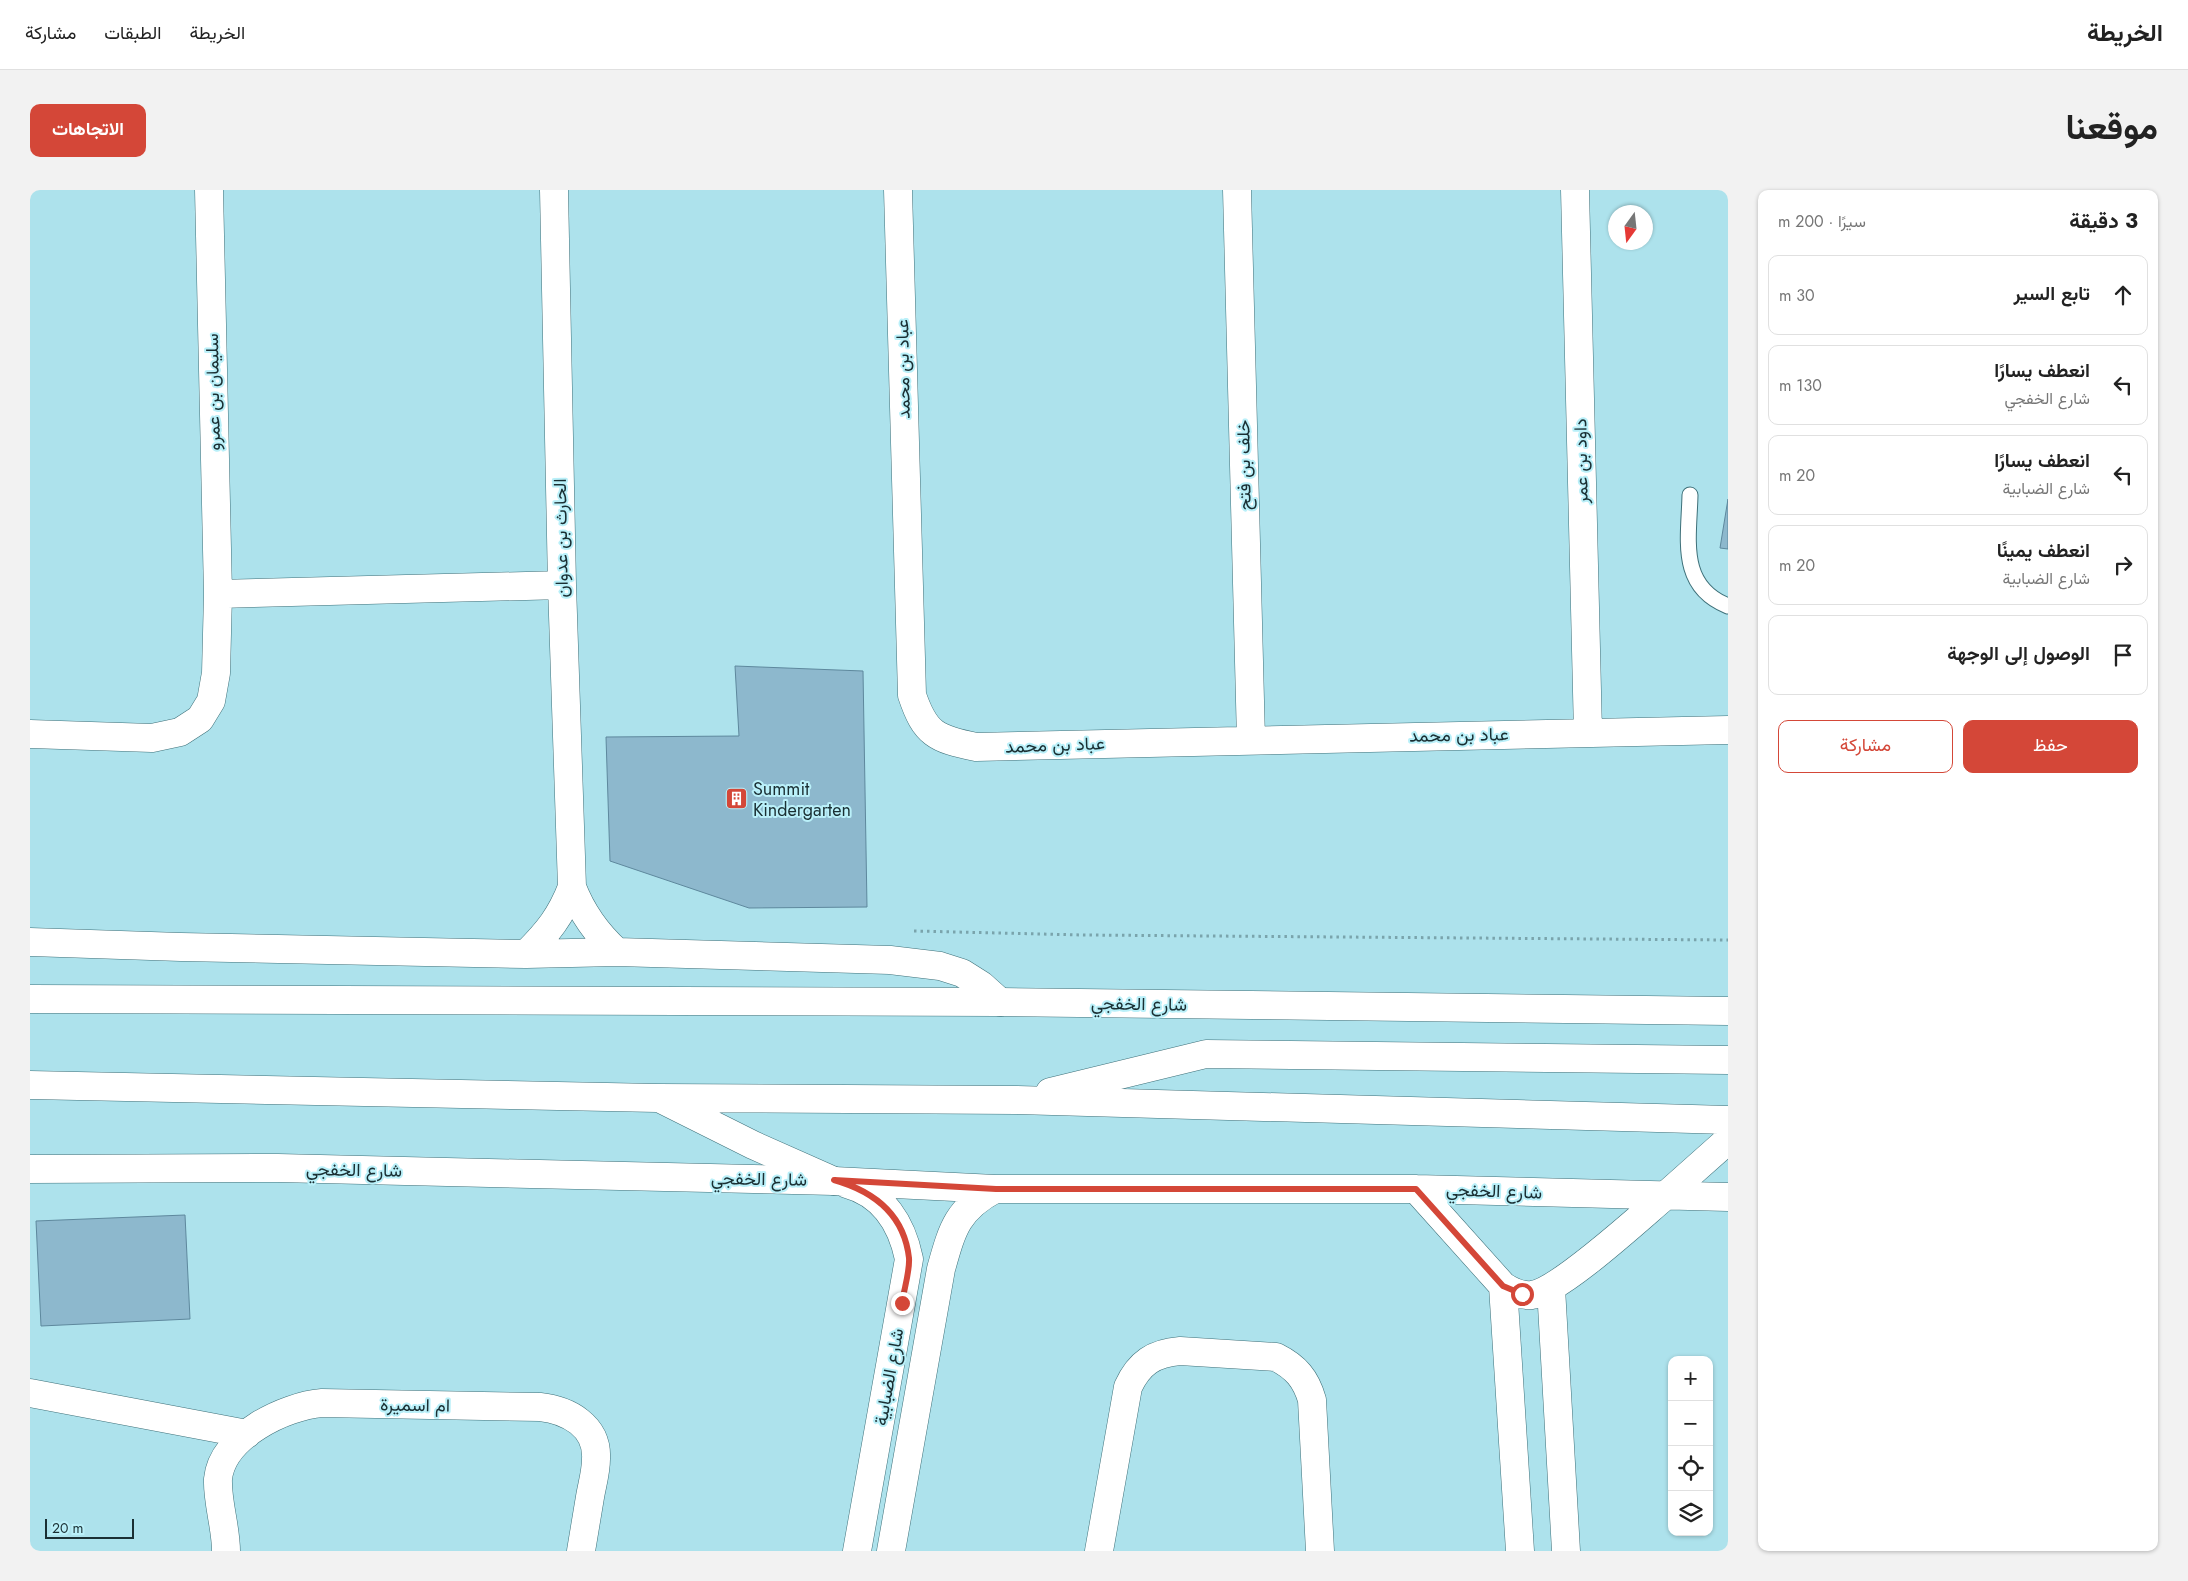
<!DOCTYPE html>
<html lang="ar">
<head>
<meta charset="utf-8">
<style>
  body { margin:0; font-family:Jost,Vazirmatn,sans-serif; background:#f2f2f2; color:#222; direction:rtl }
  .controls { position:absolute; right:15px; bottom:15px; display:grid; overflow:hidden; border-radius:10px; box-shadow:0 1px 4px #0004 }
  .controls button { width:45px; height:45px; display:grid; place-items:center; padding:0; border:0; border-bottom:1px solid #e0e0e0; background:#fff; color:#222; font:25px sans-serif }
  .compass { position:absolute; left:1578px; top:15px; width:45px; height:45px; border-radius:50%; background:#fff; box-shadow:0 1px 4px #0004; rotate:195deg }
  .scale { position:absolute; left:15px; bottom:12px; width:89px; box-sizing:border-box; padding-left:5px; border:2px solid #1a2f33; border-top:0; font-size:14px; line-height:18px; white-space:nowrap; color:#1a2f33; -webkit-text-stroke:4px #baf0f9; paint-order:stroke }
  .stop { position:absolute; width:15px; height:15px; margin:-11px; border:4px solid #d44738; border-radius:50%; background:#fff }
  .stop.end { background:#d44738; border-color:#fff; box-shadow:0 1px 5px #0008 }
  .list { margin:0; padding:0; list-style:none }
  h2 { display:flex; justify-content:space-between; align-items:center; height:65px; margin:0; padding:0 20px; font-size:21px }
  h2 small { font-size:16px; font-weight:400; color:#767676 }
  .list li { display:grid; grid-template-columns:32px 1fr auto; gap:15px; align-items:center; box-sizing:border-box; height:80px; margin:0 10px 10px; padding:0 10px; border:1px solid #e0e0e0; border-radius:10px }
  .list b { display:block; font-size:19px; white-space:nowrap }
  .list p { margin:0; font-size:16px; white-space:nowrap; color:#767676 }
  .list em { font-size:16px; font-style:normal; color:#767676 }
  .actions { display:flex; gap:10px; padding:15px 20px }
  .actions a { flex:1; padding:11px 0; border:1px solid #d44738; border-radius:10px; text-align:center; font-size:18px; color:#d44738 }
  .actions .main { background:#d44738; color:#fff }
  .icon { flex:none; width:28px; height:28px; fill:none; stroke:currentColor; stroke-width:2; stroke-linecap:round; stroke-linejoin:round }
  .map { position:relative; flex:none; width:1698px; height:1361px; overflow:hidden; direction:ltr; border-radius:10px }
  header { display:flex; align-items:center; gap:30px; box-sizing:border-box; height:70px; padding:0 25px; background:#fff; border-bottom:1px solid #e0e0e0 }
  header strong { font-size:24px }
  nav { display:flex; gap:28px; margin-inline-start:auto; font-size:18px }
  .intro { display:flex; align-items:center; justify-content:space-between; box-sizing:border-box; height:120px; padding:0 30px }
  h1 { margin:0; font-size:35px }
  .button { padding:12px 22px; border-radius:10px; background:#d44738; color:#fff; font-size:18px; font-weight:700 }
  main { display:flex; gap:30px; padding:0 30px }
  aside { flex:1; background:#fff; border-radius:10px; box-shadow:0 1px 4px #0004 }
  .map>svg:first-child { display:block }
</style>
</head>
<body>
<header>
<strong>الخريطة</strong>
<nav><a>الخريطة</a><a>الطبقات</a><a>مشاركة</a></nav>
</header>
<div class="intro"><h1>موقعنا</h1><a class="button">الاتجاهات</a></div>
<main>
<aside>
<h2>3 دقيقة<small>سيرًا · 200 m</small></h2>
<ul class="list">
<li><svg class="icon" aria-label="ahead" viewBox="0 0 24 24"><path d="M12 20V5M6 11l6-6 6 6"/></svg><div><b>تابع السير</b></div><em>30 m</em></li>
<li><svg class="icon" aria-label="left" viewBox="0 0 24 24"><path d="M17 20v-9H6M10 6l-5 5 5 5"/></svg><div><b>انعطف يسارًا</b><p>شارع الخفجي</p></div><em>130 m</em></li>
<li><svg class="icon" aria-label="left" viewBox="0 0 24 24"><path d="M17 20v-9H6M10 6l-5 5 5 5"/></svg><div><b>انعطف يسارًا</b><p>شارع الضبابية</p></div><em>20 m</em></li>
<li><svg class="icon" aria-label="right" viewBox="0 0 24 24"><path d="M7 20v-9h11M14 6l5 5-5 5"/></svg><div><b>انعطف يمينًا</b><p>شارع الضبابية</p></div><em>20 m</em></li>
<li><svg class="icon" aria-label="arrive" viewBox="0 0 24 24"><path d="M6 21V4h12l-3 4 3 4H6"/></svg><div><b>الوصول إلى الوجهة</b></div></li>
</ul>
<div class="actions"><a class="main">حفظ</a><a>مشاركة</a></div>
</aside>
<div class="map">
<svg width="1698" height="1361" viewBox="0 0 1698 1361">
  <rect width="100%" height="100%" fill="#ade2ec"/>
  <path fill="#8db8cd" stroke="#5e889d" d="M 1698,309 L 1698,359 L 1690,358 Z
    M 705,476 L 833,481 L 837,717 L 719,718 L 580,671 L 576,547 L 709,546 Z
    M 155,1025 L 160,1129 L 11,1136 L 6,1031 Z"/>
  <g fill="none" stroke-linecap="round" stroke-linejoin="round">
    <defs>
      <path id="lane" d="M 1660,305 C 1659,349 1648,396 1698,416"/>
      <path id="street" d="M 524,0 L 532,395 L 542,697 C 552,723 566,743 587,762
        M 868,0 L 882,505 C 895,544 906,549 946,557 L 1698,540
        M 1207,0 L 1221,550
        M 1545,0 L 1558,543
        M 188,404 L 532,395
        M 0,544 L 122,548 L 150,542 L 170,529 L 181,511 L 186,483 L 188,404 L 179,0
        M 0,752 L 151,757 L 496,764 L 587,762 L 860,770 L 910,776 L 932,783 L 951,795 L 970,812
        M 496,764 C 518,742 531,726 542,697
        M 0,979 L 248,978 L 804,991 L 965,999 L 1386,999 L 1698,1007
        M 817,994 C 854,1004 872,1035 879,1069 L 827,1361
        M 1386,999 L 1473,1096 C 1482,1102 1491,1106 1502,1105 C 1530,1101 1610,1027 1635,1006
        M 1473,1096 L 1490,1361
        M 1521,1098 L 1536,1361
        M 0,1203 L 217,1244
        M 196,1361 C 196,1337 187,1312 188,1289 C 192,1246 255,1216 292,1213 L 510,1217 C 538,1220 568,1236 566,1269 C 566,1282 562,1295 560,1307 C 557,1325 554,1343 551,1361
        M 861,1361 L 911,1079 C 922,1040 927,1019 965,999
        M 1069,1361 L 1098,1197 C 1109,1173 1124,1163 1150,1161 L 1246,1167 C 1266,1177 1276,1189 1282,1210 L 1290,1361"/>
      <path id="highway" d="M 0,809 L 970,812 L 1698,821
        M 0,895 L 627,908 L 987,910 L 1698,930
        M 1020,902 L 1176,864 L 1698,870
        M 633,910 L 723,955 L 804,991
        M 1635,1006 L 1698,950"/>
    </defs>
    <use href="#lane" stroke="#3e7079" stroke-width="17"/>
    <use href="#street" stroke="#3e7079" stroke-width="29"/>
    <use href="#highway" stroke="#3e7079" stroke-width="29"/>
    <path stroke="#7aa4ac" stroke-width="3" stroke-dasharray="2.5 4" stroke-linecap="butt" d="M 884,741 L 1053,745 L 1698,750"/>
    <use href="#lane" stroke="#fff" stroke-width="15"/>
    <use href="#street" stroke="#fff" stroke-width="28"/>
    <use href="#highway" stroke="#fff" stroke-width="28"/>
  </g>
  <g fill="none" stroke-linecap="round" stroke-linejoin="round">
    <path stroke="#d44738" stroke-width="6" d="M 872,1113 C 874,1099 880,1081 879,1068 C 874,1024 843,1001 804,990 L 966,999 L 1386,999 L 1473,1096 L 1492,1104"/>
  </g>
  <defs>
    <symbol id="building-square" viewBox="-11 -11 22 22"><rect x="-9" y="-9" width="18" height="18" rx="4" fill="#d44738" stroke="#baf0f9"/><path d="M-4-6H4V6H1V3H-1V6H-4ZM-2.5-4.3h1.7v1.8h-1.7ZM.8-4.3h1.7v1.8H.8ZM-2.5-1h1.7V.8h-1.7ZM.8-1h1.7V.8H.8Z" fill="#fff"/></symbol>
  </defs>
  <g fill-rule="evenodd">
    <use href="#building-square" x="694" y="596" width="25" height="25"/>
  </g>
  <g text-anchor="middle" stroke-width="4" stroke-linejoin="round" paint-order="stroke">
    <g font-size="18" fill="#1a2f33" stroke="#baf0f9">
      <text transform="translate(873 179) rotate(-91)" y="6">عباد بن محمد</text>
      <text transform="translate(183 202) rotate(-91)" y="6">سليمان بن عمرو</text>
      <text transform="translate(1551 271) rotate(-91)" y="6">داود بن عمر</text>
      <text transform="translate(1214 275) rotate(-91)" y="6">خلف بن فتح</text>
      <text transform="translate(531 348) rotate(-91)" y="6">الحارث بن عدوان</text>
      <text transform="translate(1429 545) rotate(-1)" y="6">عباد بن محمد</text>
      <text transform="translate(1025 555) rotate(-2)" y="6">عباد بن محمد</text>
      <text transform="translate(1109 814) rotate(1)" y="6">شارع الخفجي</text>
      <text transform="translate(324 980) rotate(1)" y="6">شارع الخفجي</text>
      <text transform="translate(729 989) rotate(1)" y="6">شارع الخفجي</text>
      <text transform="translate(1464 1001) rotate(2)" y="6">شارع الخفجي</text>
      <text transform="translate(859 1187) rotate(-80)" y="6">شارع الضبابية</text>
      <text transform="translate(385 1215) rotate(1)" y="6">ام اسميرة</text>
    </g>
    <g font-size="18" fill="#1a2f33" stroke="#baf0f9" text-anchor="start">
      <text x="723" y="605">Summit<tspan x="723" dy="21">Kindergarten</tspan></text>
    </g>
  </g>
</svg>
<div class="controls">
<button>+</button>
<button>−</button>
<button><svg class="icon" aria-label="locate" viewBox="0 0 24 24"><circle cx="12" cy="12" r="6"/><path d="M12 2v4M12 18v4M2 12h4M18 12h4"/></svg></button>
<button><svg class="icon" aria-label="layers" viewBox="0 0 24 24"><path d="M12 4l9 5-9 5-9-5zM3 14l9 5 9-5"/></svg></button>
</div>
<svg class="compass" viewBox="-18 -18 36 36"><path d="M0-13l5 13h-10z" fill="#e53935"/><path d="M0 13l5-13h-10z" fill="#767676"/></svg>
<div class="scale">20 m</div>
<div class="stop" style="left:1492px;top:1104px"></div>
<div class="stop end" style="left:872px;top:1113px"></div>
</div>
</main>
</body>
</html>
